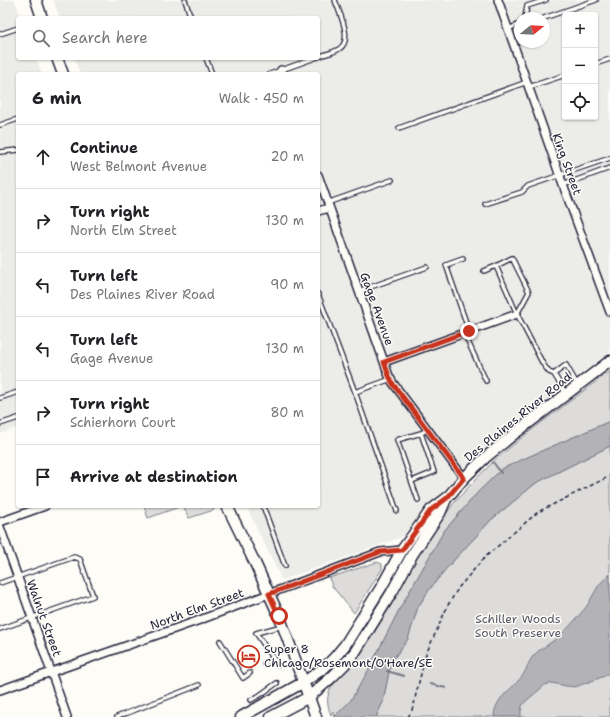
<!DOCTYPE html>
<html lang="en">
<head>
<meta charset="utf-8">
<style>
  body { margin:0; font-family:"Shantell Sans",sans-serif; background:#f6f6f6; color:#202124 }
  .controls { position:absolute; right:12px; top:12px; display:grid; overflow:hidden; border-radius:4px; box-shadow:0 1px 3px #0004 }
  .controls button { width:36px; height:36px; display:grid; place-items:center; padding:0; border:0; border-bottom:1px solid #e0e0e0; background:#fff; color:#202124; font:20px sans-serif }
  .compass { position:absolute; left:514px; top:12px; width:36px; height:36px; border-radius:50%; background:#fff; box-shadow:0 1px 3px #0004; rotate:72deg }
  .stop { position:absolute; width:12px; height:12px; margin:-9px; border:3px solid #c8321e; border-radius:50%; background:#fff }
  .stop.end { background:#c8321e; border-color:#fff; box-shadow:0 1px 4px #0008 }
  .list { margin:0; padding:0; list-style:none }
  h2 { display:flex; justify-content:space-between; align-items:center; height:52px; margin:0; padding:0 16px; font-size:17px }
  h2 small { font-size:13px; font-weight:400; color:#757577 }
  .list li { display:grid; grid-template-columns:26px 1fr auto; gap:12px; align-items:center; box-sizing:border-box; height:64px; padding:0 16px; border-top:1px solid #e0e0e0 }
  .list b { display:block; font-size:15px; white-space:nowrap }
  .list p { margin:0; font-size:13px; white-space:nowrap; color:#757577 }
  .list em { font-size:13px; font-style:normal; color:#757577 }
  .icon { flex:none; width:22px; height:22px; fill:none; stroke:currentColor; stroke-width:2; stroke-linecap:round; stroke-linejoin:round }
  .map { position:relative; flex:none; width:610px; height:717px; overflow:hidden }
  .search { position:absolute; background:#fff; box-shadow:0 1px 3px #0004; left:16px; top:16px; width:304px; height:44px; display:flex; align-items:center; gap:10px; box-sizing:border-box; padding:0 14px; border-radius:4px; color:#757577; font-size:15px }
  .panel { position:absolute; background:#fff; box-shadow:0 1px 3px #0004; left:16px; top:72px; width:304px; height:436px; border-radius:4px }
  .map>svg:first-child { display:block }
</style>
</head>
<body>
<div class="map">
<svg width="610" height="717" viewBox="0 0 610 717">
  <rect width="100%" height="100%" fill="#fdfcf7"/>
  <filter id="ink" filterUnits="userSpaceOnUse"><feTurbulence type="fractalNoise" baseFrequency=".025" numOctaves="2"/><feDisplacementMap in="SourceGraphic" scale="8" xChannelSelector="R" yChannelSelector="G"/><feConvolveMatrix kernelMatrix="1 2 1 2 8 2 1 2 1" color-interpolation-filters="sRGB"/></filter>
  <g filter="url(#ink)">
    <path fill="#ecece9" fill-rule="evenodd" d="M 0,0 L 15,0 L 21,18 L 18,18 L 18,58 L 36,58 L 42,74 L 18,74 L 18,427 L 0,434 Z
      M 53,0 L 610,0 L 610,352 L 508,428 L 480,452 L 436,498 L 402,537 L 282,580 L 246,506 L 318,506 L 318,74 L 80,74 L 74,58 L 318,58 L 318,18 L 60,18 ZM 565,15 L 595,15 L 595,117 L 565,117 ZM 520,18 L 544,18 L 544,42 L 520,42 Z"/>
    <path fill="#dddcdb" stroke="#807f8b" d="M 610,371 L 610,421 L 521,460 L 502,469 L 478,492 L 444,531 L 399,610 L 367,673 L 351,700 L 335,716 L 333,711 L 331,715 C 327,705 326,697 331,687 L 355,659 L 432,534 L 453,504 L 473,482 L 497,458 L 525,435 Z
      M 610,446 L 610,717 L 376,717 L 383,702 L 391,662 L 408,639 L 418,607 L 429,590 L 445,570 L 491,520 L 536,483 Z
      M 144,506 L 182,506 L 148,518 Z
      M 183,506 L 212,506 L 214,510 L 189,518 Z
      M 377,562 L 382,564 L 382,569 L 354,613 L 332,586 L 329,578 Z"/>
    <path fill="#b2b2b7" stroke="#787885" d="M 610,421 L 610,446 L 536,483 L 491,520 L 445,570 L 429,590 L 418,607 L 408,639 L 391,662 L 383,702 L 376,717 L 334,717 L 351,700 L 367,673 L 399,610 L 444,531 L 478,492 L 502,469 L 521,460 Z
      M 610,574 L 610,671 L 605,676 L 575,687 L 566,686 L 552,683 L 545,685 L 526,701 L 522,706 L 521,711 L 521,717 L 494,717 C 494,698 513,689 523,675 C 528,667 528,661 535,654 C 540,649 545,647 550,643 C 562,635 572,624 581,613 C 588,606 591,598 596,590 C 599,583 605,579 610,574 Z"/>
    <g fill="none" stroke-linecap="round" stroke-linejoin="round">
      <path stroke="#787885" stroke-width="2" d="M 493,462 L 501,473
        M 387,671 L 404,676
        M 430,684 L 446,688"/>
      <defs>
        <path id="service" d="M 185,0 L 191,18
          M 525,18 L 527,6 L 546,0
          M 544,18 L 596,0
          M 508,29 L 520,24
          M 0,34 L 18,28
          M 318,57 C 324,54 333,53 339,49 C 354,40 339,13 335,0
          M 206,58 L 212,74
          M 595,64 L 610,59
          M 270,74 L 315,58
          M 529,87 L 565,75
          M 0,125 L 18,119
          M 399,128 L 527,82
          M 0,152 L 18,150
          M 563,185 L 610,168
          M 327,203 L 392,180
          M 485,204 L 522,192 L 528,186 L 610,158
          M 463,259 L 446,265 L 469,331
          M 484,271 L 496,266
          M 359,291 L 427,267
          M 318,294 L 355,392 L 397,511
          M 517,314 L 529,292 L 512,258 L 496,266 L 517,314 L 543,364 L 549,372 L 554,374 L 566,394
          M 464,333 L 486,381
          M 554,374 L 566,365 L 577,384
          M 355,392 L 391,379
          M 0,398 L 18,392
          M 0,424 L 18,418
          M 412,481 L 434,472 L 421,433
          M 418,500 L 397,440 L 421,433 L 427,430
          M 263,506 L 285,566
          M 0,583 L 74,557 L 80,559 L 93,596 L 0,629
          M 220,641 L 243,678 L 250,673
          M 264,664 L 273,658
          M 278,665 L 256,633 L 282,626
          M 251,700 L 260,695 L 277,683
          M 117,717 L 199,685"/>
        <path id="minor" d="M 498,0 L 563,185 L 610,312
          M 281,70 L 283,74
          M 318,175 L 389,376 L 393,383 L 464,478
          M 318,211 L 329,208
          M 384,362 L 517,314
          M 0,522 L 45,506
          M 0,527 L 67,717
          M 0,690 L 197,621 L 380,552 L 402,550"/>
        <path id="secondary" d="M 36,0 L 42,18
          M 57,58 L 63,74
          M 227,506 L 255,563 L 280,618 L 316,717
          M 241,717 L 304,682 L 324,668 L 335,657 L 345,645 L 382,586 L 402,550 L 431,510 L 447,498 L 464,478 L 486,457 L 514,434 L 610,361
          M 271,717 L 309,697 L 332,677 L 344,665 L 355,652 L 392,592 L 412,555 L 440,513 L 446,499"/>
      </defs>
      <use href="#service" stroke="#22223b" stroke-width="6"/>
      <use href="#minor" stroke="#22223b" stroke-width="10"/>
      <use href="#secondary" stroke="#22223b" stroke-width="13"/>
      <path stroke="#22223b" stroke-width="1.5" stroke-dasharray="4 3" stroke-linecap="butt" d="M 408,717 L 412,710 L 426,654 L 448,605 L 459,587 L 485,557 L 538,512 L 610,476"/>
      <use href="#service" stroke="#fdfcf7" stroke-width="3.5"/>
      <use href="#minor" stroke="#fdfcf7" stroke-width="7"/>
      <use href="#secondary" stroke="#fdfcf7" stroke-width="10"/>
    </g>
  </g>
  <g fill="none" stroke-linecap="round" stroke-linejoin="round" filter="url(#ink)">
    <path stroke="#c8321e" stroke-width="5" d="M 279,616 L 269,594 L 380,552 L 402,550 L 431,510 L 447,498 L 464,478 L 393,384 L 389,376 L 384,362 L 469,331"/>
  </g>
  <defs>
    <symbol id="hotel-ring" viewBox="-11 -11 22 22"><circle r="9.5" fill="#fdfcf7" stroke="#c8321e" stroke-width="1.5"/><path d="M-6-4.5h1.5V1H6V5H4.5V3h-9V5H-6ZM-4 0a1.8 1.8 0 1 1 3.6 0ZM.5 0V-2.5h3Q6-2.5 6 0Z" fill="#c8321e"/></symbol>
  </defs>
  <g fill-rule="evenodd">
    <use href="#hotel-ring" x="236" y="644" width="25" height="25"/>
  </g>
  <g text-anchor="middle" stroke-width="3" stroke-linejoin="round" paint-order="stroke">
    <g font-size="12" fill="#22223b" stroke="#fdfcf7">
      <text transform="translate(567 164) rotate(70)" y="4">King Street</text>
      <text transform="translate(377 309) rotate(70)" y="4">Gage Avenue</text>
      <text transform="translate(518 417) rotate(-39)" y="4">Des Plaines River Road</text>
      <text transform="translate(197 609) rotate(-20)" y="4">North Elm Street</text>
      <text transform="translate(44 618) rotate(70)" y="4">Walnut Street</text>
    </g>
    <g font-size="12" fill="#5a5a6b" stroke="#fdfcf7">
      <text x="518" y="623">Schiller Woods<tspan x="518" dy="14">South Preserve</tspan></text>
    </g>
    <g font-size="12" fill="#22223b" stroke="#fdfcf7" text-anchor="start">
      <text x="264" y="653">Super 8<tspan x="264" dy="14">Chicago/Rosemont/O'Hare/SE</tspan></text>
    </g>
  </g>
</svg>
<div class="controls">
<button>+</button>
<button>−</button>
<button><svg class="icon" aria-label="locate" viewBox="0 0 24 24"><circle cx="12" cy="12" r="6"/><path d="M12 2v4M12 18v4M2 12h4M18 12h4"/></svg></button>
</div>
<svg class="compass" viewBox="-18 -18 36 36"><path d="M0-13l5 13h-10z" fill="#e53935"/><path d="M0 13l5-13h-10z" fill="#757577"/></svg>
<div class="stop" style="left:279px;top:616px"></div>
<div class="stop end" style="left:469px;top:331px"></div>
<div class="search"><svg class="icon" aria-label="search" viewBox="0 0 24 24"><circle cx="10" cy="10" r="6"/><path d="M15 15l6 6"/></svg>Search here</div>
<section class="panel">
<h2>6 min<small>Walk · 450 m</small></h2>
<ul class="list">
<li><svg class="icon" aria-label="ahead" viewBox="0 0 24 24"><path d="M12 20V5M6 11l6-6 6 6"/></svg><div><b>Continue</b><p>West Belmont Avenue</p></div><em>20 m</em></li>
<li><svg class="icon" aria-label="right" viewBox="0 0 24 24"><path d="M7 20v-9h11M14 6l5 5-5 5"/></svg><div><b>Turn right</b><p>North Elm Street</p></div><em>130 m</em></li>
<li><svg class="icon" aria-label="left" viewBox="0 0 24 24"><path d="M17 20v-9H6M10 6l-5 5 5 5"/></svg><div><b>Turn left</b><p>Des Plaines River Road</p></div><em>90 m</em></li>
<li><svg class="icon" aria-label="left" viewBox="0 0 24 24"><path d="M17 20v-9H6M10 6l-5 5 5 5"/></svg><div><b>Turn left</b><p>Gage Avenue</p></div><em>130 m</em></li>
<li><svg class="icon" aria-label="right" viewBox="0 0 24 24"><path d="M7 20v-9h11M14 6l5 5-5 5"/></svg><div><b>Turn right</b><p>Schierhorn Court</p></div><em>80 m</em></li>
<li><svg class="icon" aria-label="arrive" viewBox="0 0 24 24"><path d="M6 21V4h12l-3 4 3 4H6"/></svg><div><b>Arrive at destination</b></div></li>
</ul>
</section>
</div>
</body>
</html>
